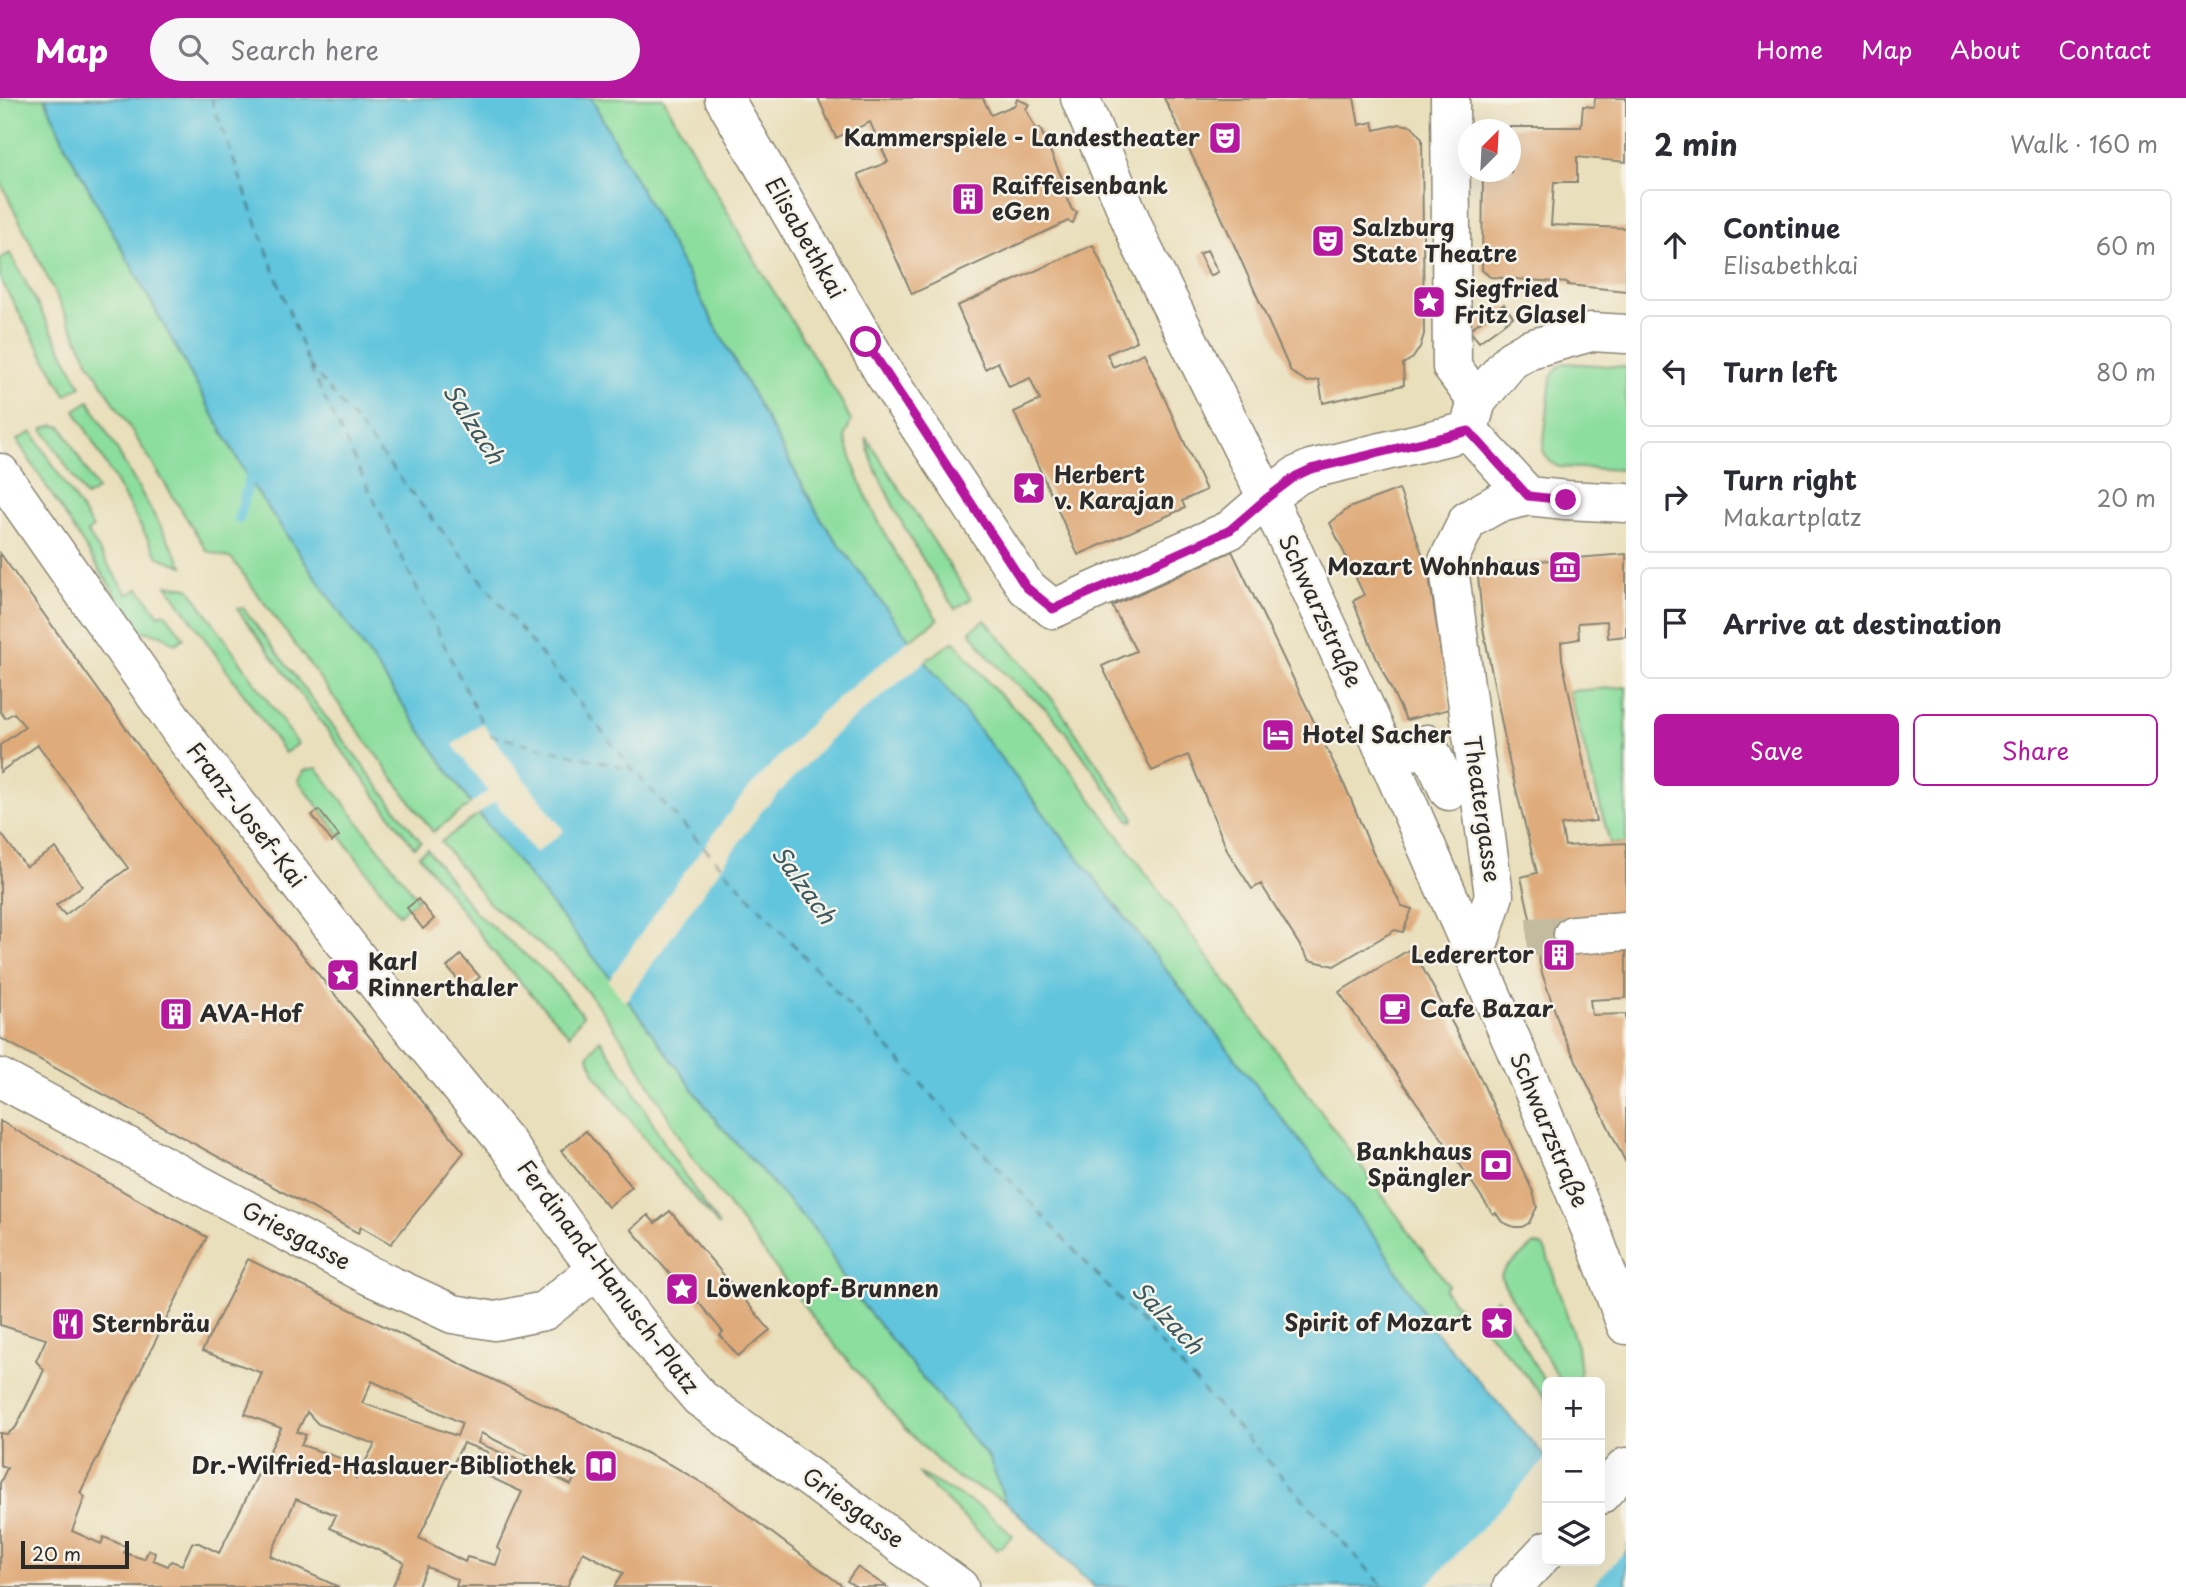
<!DOCTYPE html>
<html lang="en">
<head>
<meta charset="utf-8">
<style>
  body { margin:0; font-family:"Playpen Sans",sans-serif; background:#f7f7f7; color:#2b2b33 }
  .controls { position:absolute; right:21px; bottom:21px; display:grid; overflow:hidden; border-radius:10px; box-shadow:0 7px 28px #0002 }
  .controls button { width:63px; height:63px; display:grid; place-items:center; padding:0; border:0; border-bottom:2px solid #e1e1e2; background:#fff; color:#2b2b33; font:35px sans-serif }
  .compass { position:absolute; left:1458px; top:21px; width:63px; height:63px; border-radius:50%; background:#fff; box-shadow:0 7px 28px #0002; rotate:24deg }
  .scale { position:absolute; left:21px; bottom:18px; width:108px; box-sizing:border-box; padding-left:7px; border:4px solid #2b2b2b; border-top:0; font-size:19px; line-height:24px; white-space:nowrap; color:#2b2b2b; -webkit-text-stroke:5px #f7f3e8; paint-order:stroke }
  .stop { position:absolute; width:21px; height:21px; margin:-16px; border:5px solid #b5179e; border-radius:50%; background:#fff }
  .stop.end { background:#b5179e; border-color:#fff; box-shadow:0 2px 7px #0008 }
  .list { margin:0; padding:0; list-style:none }
  h2 { display:flex; justify-content:space-between; align-items:center; height:91px; margin:0; padding:0 28px; font-size:30px }
  h2 small { font-size:23px; font-weight:400; color:#7c7c81 }
  .list li { display:grid; grid-template-columns:46px 1fr auto; gap:21px; align-items:center; box-sizing:border-box; height:112px; margin:0 14px 14px; padding:0 14px; border:2px solid #e1e1e2; border-radius:10px }
  .list b { display:block; font-size:26px; white-space:nowrap }
  .list p { margin:0; font-size:23px; white-space:nowrap; color:#7c7c81 }
  .list em { font-size:23px; font-style:normal; color:#7c7c81 }
  .actions { display:flex; gap:14px; padding:21px 28px }
  .actions a { flex:1; padding:16px 0; border:2px solid #b5179e; border-radius:10px; text-align:center; font-size:24px; color:#b5179e }
  .actions .main { background:#b5179e; color:#fff }
  .icon { flex:none; width:38px; height:38px; fill:none; stroke:currentColor; stroke-width:2; stroke-linecap:round; stroke-linejoin:round }
  .map { position:relative; flex:none; width:1626px; height:1489px; overflow:hidden }
  header { display:flex; align-items:center; gap:42px; box-sizing:border-box; height:98px; padding:0 35px; background:#b5179e; color:#fff }
  header strong { font-size:33px }
  nav { display:flex; gap:38px; margin-inline-start:auto; font-size:24px }
  .search { width:490px; height:63px; background:#f7f7f7; display:flex; align-items:center; gap:18px; box-sizing:border-box; padding:0 24px; border-radius:38px; color:#7c7c81; font-size:26px }
  main { display:flex }
  aside { flex:1; background:#fff }
  .map>svg:first-child { display:block }
</style>
</head>
<body>
<header>
<strong>Map</strong>
<div class="search"><svg class="icon" aria-label="search" viewBox="0 0 24 24"><circle cx="10" cy="10" r="6"/><path d="M15 15l6 6"/></svg>Search here</div>
<nav><a>Home</a><a>Map</a><a>About</a><a>Contact</a></nav>
</header>
<main>
<div class="map">
<svg width="1626" height="1489" viewBox="0 0 1626 1489">
  <rect width="100%" height="100%" fill="#f7f3e8"/>
  <filter id="ink" filterUnits="userSpaceOnUse"><feTurbulence type="fractalNoise" baseFrequency=".0143" numOctaves="2"/><feDisplacementMap in="SourceGraphic" scale="14" xChannelSelector="R" yChannelSelector="G"/><feConvolveMatrix kernelMatrix="1 2 1 2 8 2 1 2 1" color-interpolation-filters="sRGB"/></filter>
  <filter id="wash" filterUnits="userSpaceOnUse"><feTurbulence type="fractalNoise" baseFrequency=".00686" numOctaves="4" result="noise"/><feDisplacementMap in="SourceGraphic" scale="28" xChannelSelector="R" yChannelSelector="G"/><feGaussianBlur stdDeviation="1.57" result="paint"/><feColorMatrix in="noise" values="0 0 0 0 0 0 0 0 0 0 0 0 0 0 0 0 0 1.4 0 .05"/><feComposite in="paint" operator="in"/></filter>
  <g filter="url(#wash)">
    <rect width="100%" height="100%" fill="#e9dfbb"/>
    <path fill="#8cde9e" stroke="#5c8464" stroke-width="2" d="M 0,0 L 45,0 L 67,51 L 249,382 L 471,706 L 433,734 L 232,461 L 207,453 L 90,266 L 0,83 Z
      M 591,0 L 663,0 L 755,163 L 843,306 L 851,323 L 845,338 C 860,400 902,469 938,522 L 909,542 L 822,423 Z
      M 10,155 L 81,288 L 66,297 L 0,181 L 0,161 Z
      M 1564,265 L 1626,269 L 1626,372 L 1559,369 C 1550,364 1546,361 1543,352 L 1551,280 L 1556,271 Z
      M 89,303 L 183,468 L 158,459 L 75,312 Z
      M 53,327 L 62,329 L 97,392 L 86,399 L 43,331 Z
      M 32,334 L 93,430 L 87,434 L 128,497 L 139,490 L 159,517 L 165,515 L 184,540 L 175,546 L 161,537 L 138,532 L 17,342 Z
      M 866,339 L 971,501 L 955,511 C 930,473 906,436 887,395 C 878,377 869,359 866,339 Z
      M 167,487 L 189,490 L 298,646 L 285,655 Z
      M 243,510 L 421,744 L 414,749 L 237,511 Z
      M 985,522 L 1054,603 L 1134,720 L 1133,723 L 1129,722 L 1065,633 L 1047,612 L 1007,578 L 989,559 L 970,533 Z
      M 954,543 L 994,591 L 1044,639 L 1071,673 L 1448,1187 L 1444,1192 L 1457,1208 L 1433,1231 L 1380,1146 L 925,563 Z
      M 1626,589 L 1626,745 L 1610,745 L 1569,593 Z
      M 317,670 L 418,801 L 399,816 L 298,682 L 305,672 Z
      M 479,716 L 627,901 L 718,1025 L 821,1139 L 849,1190 L 990,1362 L 1005,1403 L 952,1377 L 904,1330 L 824,1234 L 691,1058 L 627,948 L 594,902 L 565,867 L 489,805 L 441,744 Z
      M 427,751 L 476,815 L 549,877 L 583,917 L 569,937 L 500,862 L 419,757 Z
      M 600,941 L 630,986 L 672,1058 L 719,1128 L 657,1056 L 593,974 L 594,971 L 588,958 Z
      M 1535,1146 L 1543,1149 L 1546,1154 L 1577,1249 L 1581,1284 L 1561,1284 L 1503,1184 L 1501,1177 L 1505,1171 Z
      M 1497,1201 L 1547,1288 L 1547,1302 L 1477,1221 L 1477,1217 Z
      M 917,1374 L 983,1411 L 1013,1438 L 997,1452 Z"/>
    <path fill="#60c5dd" stroke="#467884" stroke-width="2" d="M 45,0 L 591,0 L 822,423 L 925,563 L 1380,1146 L 1433,1231 L 1547,1361 L 1547,1463 L 1600,1463 L 1626,1447 L 1626,1489 L 1094,1489 L 1005,1403 L 990,1362 L 849,1190 L 821,1139 L 718,1025 L 627,901 L 471,706 L 249,382 L 67,51 Z"/>
    <path fill="#e9dfbb" d="M 912,540 L 928,561 L 837,634 L 760,715 L 625,904 L 608,883 L 676,786 L 741,699 L 820,615 Z
      M 482,625 L 564,733 L 535,755 L 495,703 L 476,718 L 468,708 L 488,693 L 453,647 Z
      M 1547,1360 L 1547,1463 L 1600,1463 L 1600,1414 L 1626,1441 L 1626,1452 L 1591,1489 L 1426,1489 Z"/>
    <g fill="none" stroke-linecap="round" stroke-linejoin="round">
      <path stroke="#60c5dd" stroke-width="10" d="M 239,421 L 249,382 L 255,371
        M 842,1198 L 857,1178"/>
      <path stroke="#3b5960" stroke-width="2" stroke-dasharray="9 7" stroke-linecap="butt" d="M 211,0 L 308,265
        M 309,266 L 632,671 L 1384,1489
        M 310,270 L 482,625
        M 490,637 L 631,671"/>
    </g>
    <g id="blocks">
      <path fill="#dfab7a" fill-rule="evenodd" d="M 818,0 L 983,0 L 991,17 L 1015,7 L 1017,1 L 1029,6 L 1026,11 L 1036,32 L 1040,30 L 1066,89 L 1063,91 L 1072,112 L 1077,114 L 1073,125 L 1068,123 L 912,196 L 858,76 L 888,64 L 870,24 L 836,40 Z
        M 1164,0 L 1354,0 L 1359,27 L 1373,24 L 1375,32 L 1400,26 L 1412,28 L 1422,41 L 1424,236 L 1420,249 L 1413,260 L 1403,266 L 1404,287 L 1323,305 L 1319,282 L 1308,284 L 1291,274 L 1218,111 Z
        M 1595,0 L 1626,0 L 1626,64 L 1577,59 L 1577,84 L 1554,84 L 1551,127 L 1626,130 L 1626,193 L 1568,187 L 1568,185 L 1490,179 L 1482,172 L 1483,74 L 1511,74 L 1511,32 L 1493,31 L 1500,29 L 1581,29 L 1583,8 L 1594,9 Z
        M 1093,147 L 1137,243 L 1107,256 L 1113,269 L 1144,255 L 1206,392 L 1182,403 L 1185,410 L 1078,457 L 1014,314 L 1040,302 L 1030,280 L 1009,289 L 998,264 L 985,271 L 957,208 Z
        M 1207,152 L 1218,174 L 1210,178 L 1199,156 Z
        M 1504,206 L 1513,219 L 1479,244 L 1469,232 Z
        M 1399,391 L 1428,472 L 1450,611 L 1406,622 L 1376,559 L 1353,503 L 1364,497 L 1330,425 L 1349,410 Z
        M 1232,453 L 1350,699 L 1373,755 L 1402,808 L 1412,811 L 1403,834 L 1395,832 L 1334,868 L 1309,862 L 1261,786 L 1252,791 L 1228,754 L 1188,657 L 1152,673 L 1102,568 L 1136,553 L 1112,508 Z
        M 0,455 L 191,721 L 464,1054 L 391,1146 L 361,1129 L 358,1135 L 0,940 L 0,734 L 26,769 L 56,750 L 82,788 L 56,807 L 65,817 L 128,770 L 38,647 L 0,674 L 0,647 L 25,629 L 14,615 L 5,620 L 0,613 Z
        M 1626,456 L 1626,538 L 1608,540 L 1607,523 L 1578,525 L 1579,541 L 1561,544 L 1562,561 L 1596,723 L 1561,727 L 1565,748 L 1626,745 L 1626,900 L 1590,902 L 1592,917 L 1626,916 L 1626,1065 L 1562,934 L 1542,875 L 1521,779 L 1537,775 L 1510,667 L 1483,530 L 1477,468 Z
        M 319,712 L 339,738 L 332,744 L 312,717 Z
        M 418,801 L 434,821 L 423,831 L 407,810 Z
        M 1412,850 L 1471,960 L 1533,1094 L 1537,1109 L 1529,1125 L 1522,1129 L 1514,1129 L 1502,1124 L 1496,1115 L 1493,1116 L 1455,1059 L 1339,894 Z
        M 461,857 L 480,879 L 466,891 L 447,869 Z
        M 0,1023 L 151,1109 L 207,1139 L 80,1395 L 85,1399 L 72,1433 L 101,1446 L 104,1439 L 127,1449 L 124,1455 L 144,1461 L 149,1452 L 155,1455 L 153,1462 L 168,1468 L 171,1463 L 182,1467 L 192,1445 L 199,1445 L 219,1455 L 281,1330 L 245,1316 L 262,1275 L 202,1253 L 248,1161 L 479,1275 L 673,1368 L 716,1393 L 844,1489 L 614,1489 L 623,1475 L 583,1454 L 567,1489 L 456,1489 L 458,1482 L 427,1469 L 417,1489 L 392,1489 L 404,1464 L 330,1430 L 336,1417 L 296,1401 L 270,1458 L 339,1489 L 0,1489 L 0,1385 L 7,1370 L 0,1367 L 0,1335 L 7,1336 L 16,1329 L 37,1287 L 44,1272 L 36,1263 L 46,1241 L 0,1227 ZM 372,1283 L 462,1325 L 457,1338 L 362,1305 ZM 307,1314 L 318,1326 L 375,1346 L 356,1380 L 343,1361 L 301,1347 L 306,1337 L 297,1334 ZM 481,1335 L 574,1381 L 571,1387 L 531,1367 L 478,1345 ZM 463,1345 L 488,1354 L 479,1374 L 522,1394 L 499,1445 L 497,1450 L 501,1453 L 496,1467 L 467,1459 L 465,1464 L 419,1440 Z
        M 586,1033 L 632,1089 L 608,1109 L 561,1053 Z
        M 670,1113 L 770,1232 L 738,1258 L 720,1237 L 723,1234 L 690,1194 L 687,1196 L 631,1131 L 648,1117 L 655,1125 Z
        M 857,1469 L 887,1489 L 857,1489 L 847,1483 Z"/>
    </g>
  </g>
  <g filter="url(#ink)">
    <use href="#blocks" fill-opacity="0" stroke="#8a8573" stroke-width="2"/>
    <g fill="none" stroke-linecap="round" stroke-linejoin="round">
      <path stroke="#c3bb9e" stroke-width="38" stroke-dasharray="38 19" stroke-linecap="butt" d="M 1527,839 L 1573,837"/>
      <defs>
        <path id="minor" d="M 724,0 L 885,277 L 1026,489 L 1053,511 L 1230,432 L 1267,400 L 1296,378 L 1311,371 L 1469,333
          M 1450,0 L 1452,269 L 1477,303
          M 1470,328 L 1477,303 L 1511,262 L 1530,251 L 1591,234 L 1626,236
          M 1469,333 L 1528,398 L 1566,402 L 1626,405
          M 0,375 L 187,642 L 407,924 L 508,1047 L 576,1143 L 660,1254 L 700,1300 L 959,1489
          M 1388,663 L 1427,646 L 1449,693
          M 1573,837 L 1626,833
          M 1475,858 L 1494,797 L 1448,463 L 1468,422 L 1496,406 L 1528,398
          M 0,980 L 368,1177 L 453,1216 L 495,1223 L 544,1213 L 597,1171"/>
        <path id="major" d="M 1080,0 L 1141,147 L 1286,438 L 1379,640 L 1529,982 L 1594,1140 L 1626,1227
          M 1600,1397 L 1626,1369
          M 1512,1489 L 1547,1452"/>
      </defs>
      <use href="#minor" stroke="#8a8573" stroke-width="41"/>
      <use href="#major" stroke="#8a8573" stroke-width="41"/>
      <use href="#minor" stroke="#fff" stroke-width="38"/>
      <use href="#major" stroke="#fff" stroke-width="38"/>
    </g>
  </g>
  <g fill="none" stroke-linecap="round" stroke-linejoin="round" filter="url(#ink)">
    <path stroke="#b5179e" stroke-width="9" d="M 866,244 L 1026,489 L 1053,511 L 1230,432 L 1267,400 L 1296,378 L 1311,371 L 1469,333 L 1528,398 L 1566,402"/>
  </g>
  <defs>
    <symbol id="theatre-square" viewBox="-11 -11 22 22"><rect x="-9" y="-9" width="18" height="18" rx="4" fill="#b5179e" stroke="#f7f3e8"/><path d="M-5-5.5Q0-4 5-5.5V0Q5 5 0 6Q-5 5-5 0ZM-3.3-2.5H-1v1.5H-3.3ZM1-2.5H3.3v1.5H1ZM-2.8 1Q0 5.5 2.8 1Z" fill="#fff"/></symbol>
    <symbol id="building-square" viewBox="-11 -11 22 22"><rect x="-9" y="-9" width="18" height="18" rx="4" fill="#b5179e" stroke="#f7f3e8"/><path d="M-4-6H4V6H1V3H-1V6H-4ZM-2.5-4.3h1.7v1.8h-1.7ZM.8-4.3h1.7v1.8H.8ZM-2.5-1h1.7V.8h-1.7ZM.8-1h1.7V.8H.8Z" fill="#fff"/></symbol>
    <symbol id="sight-square" viewBox="-11 -11 22 22"><rect x="-9" y="-9" width="18" height="18" rx="4" fill="#b5179e" stroke="#f7f3e8"/><path d="M0-6L1.8-2.2L6-1.7L2.9 1.2L3.7 5.4L0 3.3L-3.7 5.4L-2.9 1.2L-6-1.7L-1.8-2.2Z" fill="#fff"/></symbol>
    <symbol id="museum-square" viewBox="-11 -11 22 22"><rect x="-9" y="-9" width="18" height="18" rx="4" fill="#b5179e" stroke="#f7f3e8"/><path d="M0-6L6-3V-2H-6V-3ZM-5-1h2V3h-2ZM-1-1h2V3h-2ZM3-1h2V3H3ZM-6 4H6V6H-6Z" fill="#fff"/></symbol>
    <symbol id="hotel-square" viewBox="-11 -11 22 22"><rect x="-9" y="-9" width="18" height="18" rx="4" fill="#b5179e" stroke="#f7f3e8"/><path d="M-6-4.5h1.5V1H6V5H4.5V3h-9V5H-6ZM-4 0a1.8 1.8 0 1 1 3.6 0ZM.5 0V-2.5h3Q6-2.5 6 0Z" fill="#fff"/></symbol>
    <symbol id="cafe-square" viewBox="-11 -11 22 22"><rect x="-9" y="-9" width="18" height="18" rx="4" fill="#b5179e" stroke="#f7f3e8"/><path d="M-5.5-4.5H6V0H3Q3 3.5 0 3.5H-2.5Q-5.5 3.5-5.5 0ZM3-3.2v2h1.7v-2ZM-6 4.5H4V6H-6Z" fill="#fff"/></symbol>
    <symbol id="bank-square" viewBox="-11 -11 22 22"><rect x="-9" y="-9" width="18" height="18" rx="4" fill="#b5179e" stroke="#f7f3e8"/><path d="M-6-4H6V4H-6ZM0-2.3a2.3 2.3 0 1 0 0 4.6a2.3 2.3 0 1 0 0-4.6Z" fill="#fff"/></symbol>
    <symbol id="restaurant-square" viewBox="-11 -11 22 22"><rect x="-9" y="-9" width="18" height="18" rx="4" fill="#b5179e" stroke="#f7f3e8"/><path d="M-5-6h1v4h1v-4h1v4h1v-4h1v5L-1.5 .5V6h-2V.5L-5-1ZM5-6V6H3V1.5H1.5Q1.5-4 5-6Z" fill="#fff"/></symbol>
    <symbol id="library-square" viewBox="-11 -11 22 22"><rect x="-9" y="-9" width="18" height="18" rx="4" fill="#b5179e" stroke="#f7f3e8"/><path d="M-6-4Q-3-5.5-.7-3.5V5Q-3 3-6 4ZM6-4Q3-5.5 .7-3.5V5Q3 3 6 4Z" fill="#fff"/></symbol>
  </defs>
  <g fill-rule="evenodd">
    <use href="#theatre-square" x="1206" y="21" width="38" height="38"/>
    <use href="#building-square" x="949" y="82" width="38" height="38"/>
    <use href="#theatre-square" x="1309" y="124" width="38" height="38"/>
    <use href="#sight-square" x="1410" y="185" width="38" height="38"/>
    <use href="#sight-square" x="1010" y="371" width="38" height="38"/>
    <use href="#museum-square" x="1546" y="450" width="38" height="38"/>
    <use href="#hotel-square" x="1259" y="618" width="38" height="38"/>
    <use href="#building-square" x="1540" y="838" width="38" height="38"/>
    <use href="#sight-square" x="324" y="858" width="38" height="38"/>
    <use href="#cafe-square" x="1376" y="892" width="38" height="38"/>
    <use href="#building-square" x="157" y="897" width="38" height="38"/>
    <use href="#bank-square" x="1477" y="1048" width="38" height="38"/>
    <use href="#sight-square" x="663" y="1172" width="38" height="38"/>
    <use href="#sight-square" x="1478" y="1206" width="38" height="38"/>
    <use href="#restaurant-square" x="49" y="1207" width="38" height="38"/>
    <use href="#library-square" x="582" y="1349" width="38" height="38"/>
  </g>
  <g text-anchor="middle" stroke-width="5" stroke-linejoin="round" paint-order="stroke">
    <g font-size="23" font-weight="bold" fill="#2b2b2b" stroke="#f7f3e8" text-anchor="start">
      <text x="1200" y="48" text-anchor="end">Kammerspiele - Landestheater</text>
      <text x="992" y="96">Raiffeisenbank<tspan x="992" dy="26">eGen</tspan></text>
      <text x="1352" y="138">Salzburg<tspan x="1352" dy="26">State Theatre</tspan></text>
      <text x="1454" y="199">Siegfried<tspan x="1454" dy="26">Fritz Glasel</tspan></text>
      <text x="1054" y="385">Herbert<tspan x="1054" dy="26">v. Karajan</tspan></text>
      <text x="1540" y="477" text-anchor="end">Mozart Wohnhaus</text>
      <text x="1302" y="645">Hotel Sacher</text>
      <text x="1534" y="865" text-anchor="end">Lederertor</text>
      <text x="368" y="872">Karl<tspan x="368" dy="26">Rinnerthaler</tspan></text>
      <text x="1420" y="919">Cafe Bazar</text>
      <text x="200" y="924">AVA-Hof</text>
      <text x="1472" y="1062" text-anchor="end">Bankhaus<tspan x="1472" dy="26">Spängler</tspan></text>
      <text x="706" y="1199">Löwenkopf-Brunnen</text>
      <text x="1472" y="1233" text-anchor="end">Spirit of Mozart</text>
      <text x="92" y="1234">Sternbräu</text>
      <text x="576" y="1376" text-anchor="end">Dr.-Wilfried-Haslauer-Bibliothek</text>
    </g>
    <g font-size="23" fill="#2b2b2b" stroke="#f7f3e8">
      <text transform="translate(805 140) rotate(60)" y="8">Elisabethkai</text>
      <text transform="translate(1320 513) rotate(65)" y="8">Schwarzstraße</text>
      <text transform="translate(1482 711) rotate(82)" y="8">Theatergasse</text>
      <text transform="translate(246 717) rotate(52)" y="8">Franz-Josef-Kai</text>
      <text transform="translate(1549 1032) rotate(67)" y="8">Schwarzstraße</text>
      <text transform="translate(296 1138) rotate(28)" y="8">Griesgasse</text>
      <text transform="translate(608 1179) rotate(53)" y="8">Ferdinand-Hanusch-Platz</text>
      <text transform="translate(853 1410) rotate(36)" y="8">Griesgasse</text>
    </g>
    <g font-size="24" font-style="italic" fill="#3b5960" stroke="#f7f3e8">
      <text transform="translate(473 326) rotate(57)" y="8">Salzach</text>
      <text transform="translate(803 787) rotate(54)" y="8">Salzach</text>
      <text transform="translate(1167 1220) rotate(46)" y="8">Salzach</text>
    </g>
  </g>
</svg>
<div class="controls">
<button>+</button>
<button>−</button>
<button><svg class="icon" aria-label="layers" viewBox="0 0 24 24"><path d="M12 4l9 5-9 5-9-5zM3 14l9 5 9-5"/></svg></button>
</div>
<svg class="compass" viewBox="-18 -18 36 36"><path d="M0-13l5 13h-10z" fill="#e53935"/><path d="M0 13l5-13h-10z" fill="#7c7c81"/></svg>
<div class="scale">20 m</div>
<div class="stop" style="left:866px;top:244px"></div>
<div class="stop end" style="left:1566px;top:402px"></div>
</div>
<aside>
<h2>2 min<small>Walk · 160 m</small></h2>
<ul class="list">
<li><svg class="icon" aria-label="ahead" viewBox="0 0 24 24"><path d="M12 20V5M6 11l6-6 6 6"/></svg><div><b>Continue</b><p>Elisabethkai</p></div><em>60 m</em></li>
<li><svg class="icon" aria-label="left" viewBox="0 0 24 24"><path d="M17 20v-9H6M10 6l-5 5 5 5"/></svg><div><b>Turn left</b></div><em>80 m</em></li>
<li><svg class="icon" aria-label="right" viewBox="0 0 24 24"><path d="M7 20v-9h11M14 6l5 5-5 5"/></svg><div><b>Turn right</b><p>Makartplatz</p></div><em>20 m</em></li>
<li><svg class="icon" aria-label="arrive" viewBox="0 0 24 24"><path d="M6 21V4h12l-3 4 3 4H6"/></svg><div><b>Arrive at destination</b></div></li>
</ul>
<div class="actions"><a class="main">Save</a><a>Share</a></div>
</aside>
</main>
</body>
</html>
